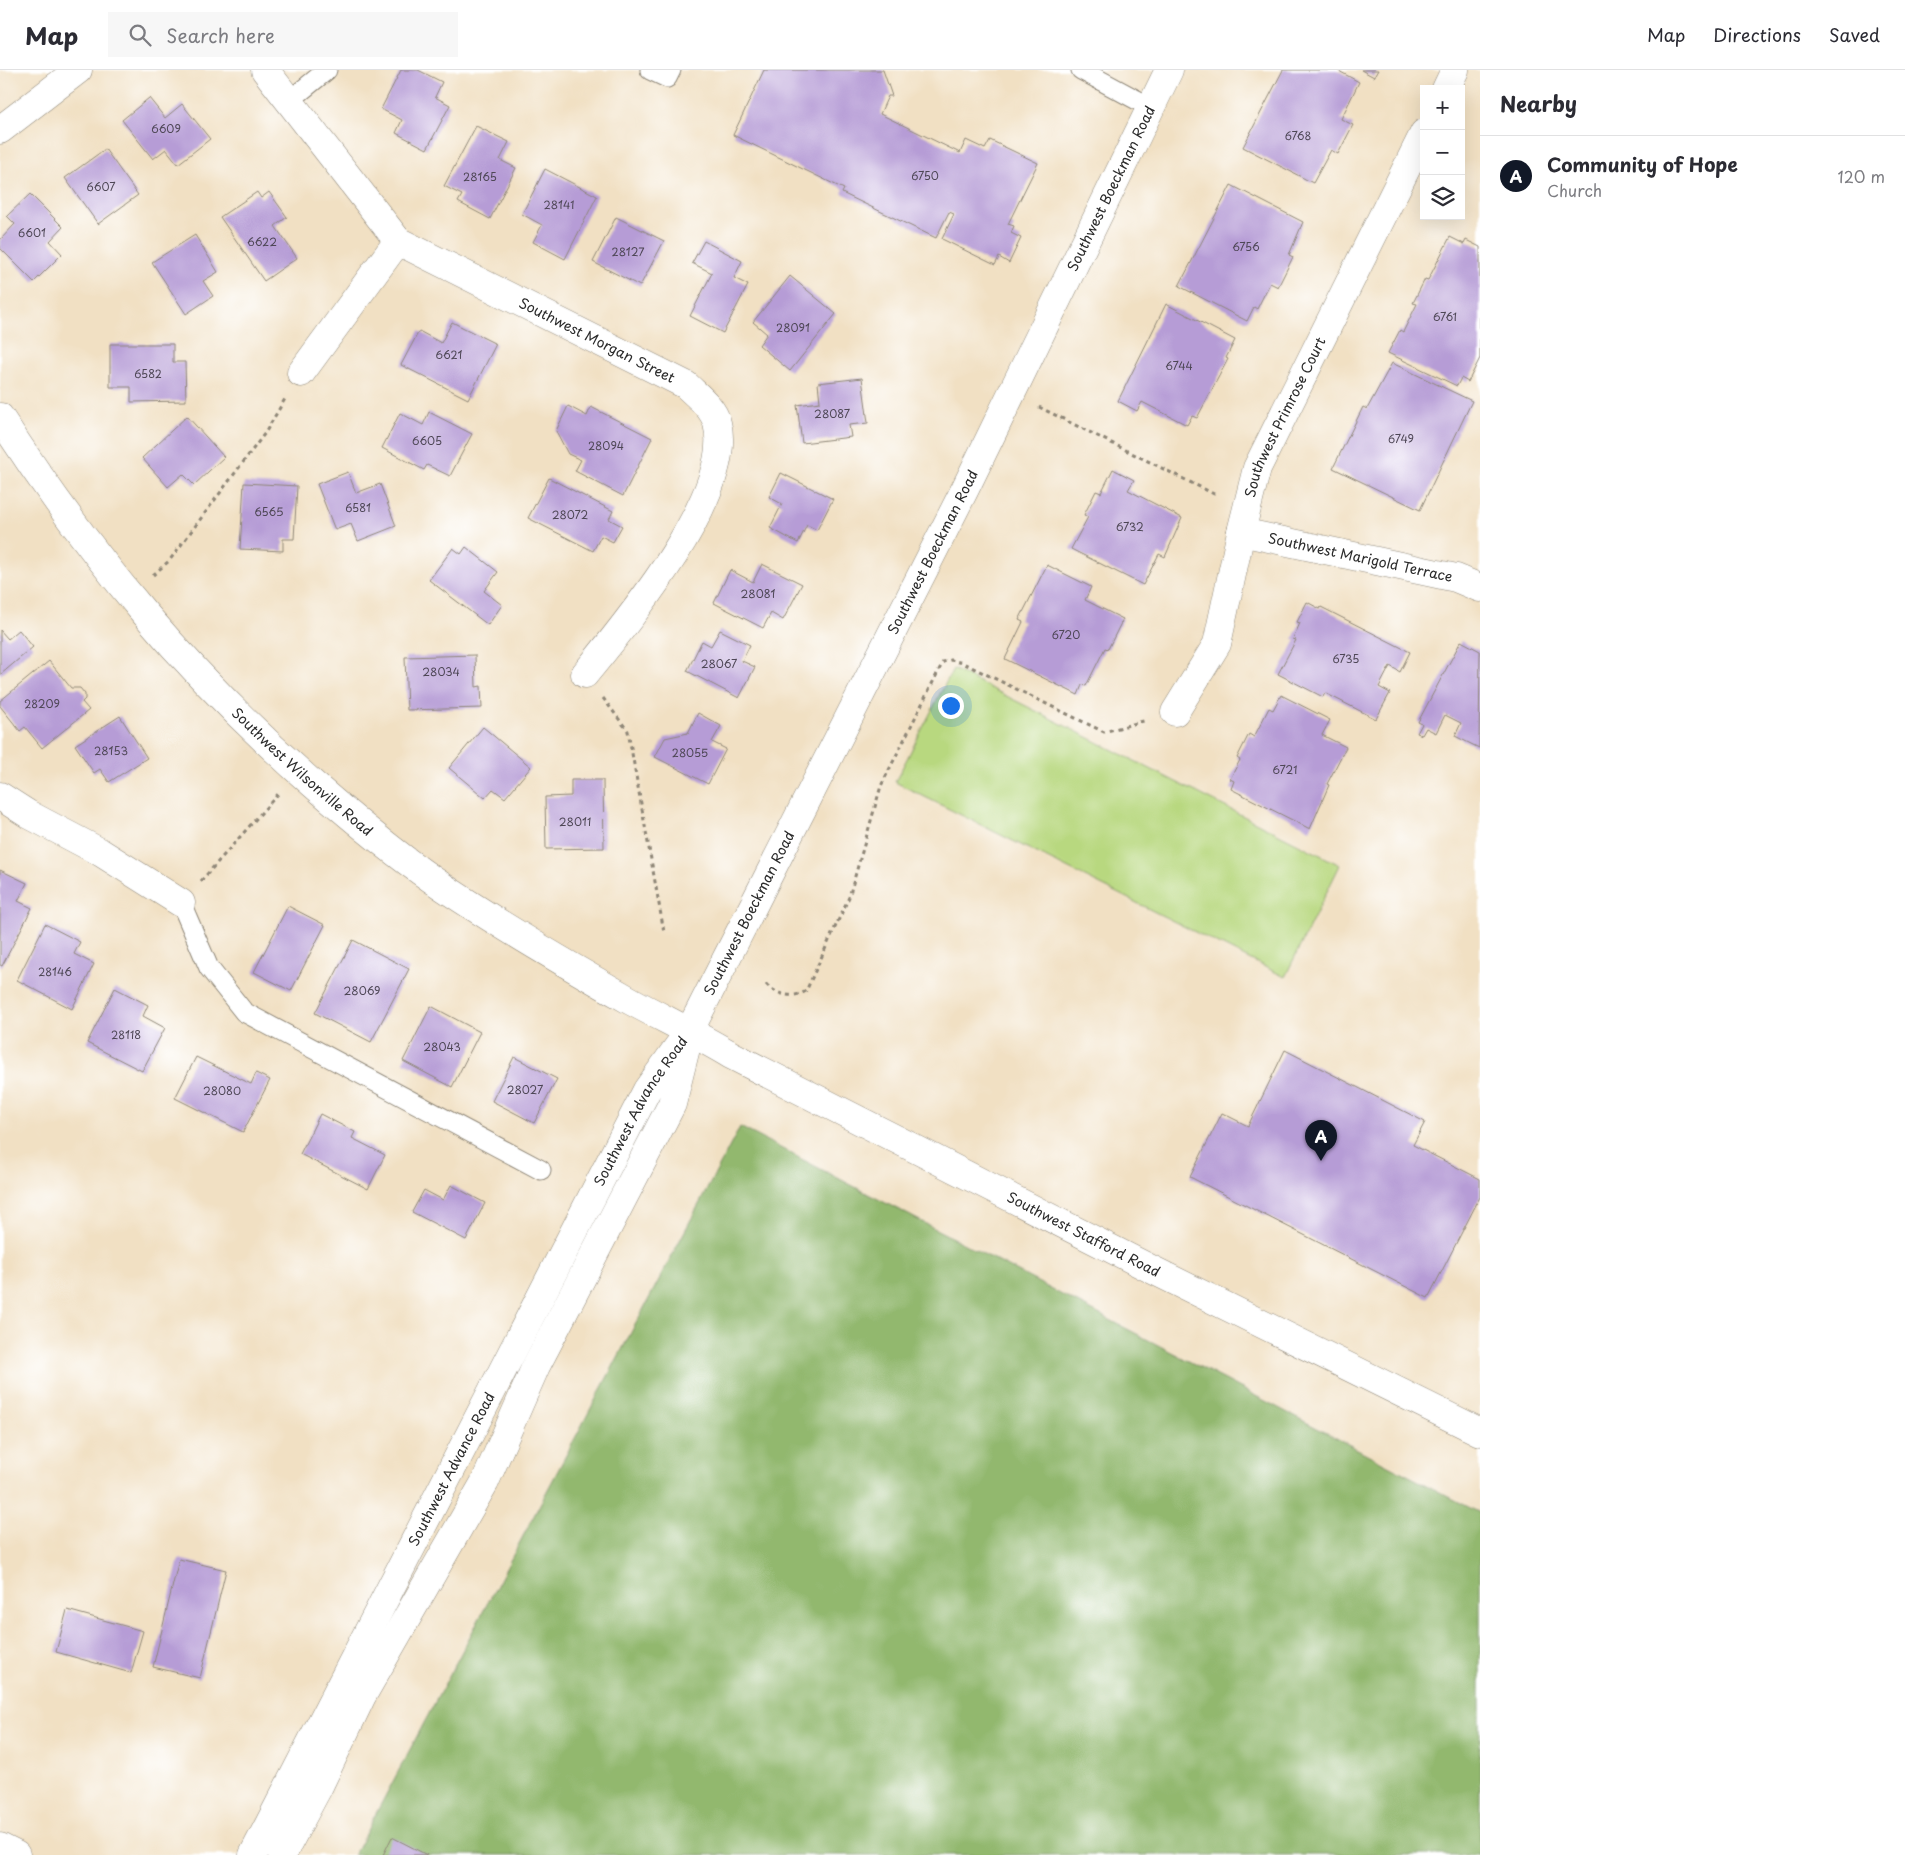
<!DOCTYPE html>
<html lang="en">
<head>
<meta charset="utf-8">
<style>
  body { margin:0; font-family:"Playpen Sans",sans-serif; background:#f7f7f7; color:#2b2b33 }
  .controls { position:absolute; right:15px; top:15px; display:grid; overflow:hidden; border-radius:0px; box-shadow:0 5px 20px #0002 }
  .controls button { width:45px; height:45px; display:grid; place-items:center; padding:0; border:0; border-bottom:1px solid #e1e1e2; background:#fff; color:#2b2b33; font:25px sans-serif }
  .you { position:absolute; left:950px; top:635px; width:18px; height:18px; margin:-12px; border:4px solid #fff; border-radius:50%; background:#1a73e8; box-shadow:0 0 0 8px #1a73e833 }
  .badge { display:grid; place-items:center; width:32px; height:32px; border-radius:50%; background:#111827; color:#fff; font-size:16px; font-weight:700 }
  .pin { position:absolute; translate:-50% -41px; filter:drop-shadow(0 1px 2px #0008) }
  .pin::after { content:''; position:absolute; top:26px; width:18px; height:15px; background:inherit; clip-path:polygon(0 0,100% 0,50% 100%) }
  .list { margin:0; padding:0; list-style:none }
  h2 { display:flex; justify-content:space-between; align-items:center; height:65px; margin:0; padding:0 20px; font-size:21px }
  h2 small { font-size:16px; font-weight:400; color:#7c7c81 }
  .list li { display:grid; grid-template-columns:32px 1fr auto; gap:15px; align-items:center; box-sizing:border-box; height:80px; padding:0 20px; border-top:1px solid #e1e1e2 }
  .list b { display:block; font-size:19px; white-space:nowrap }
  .list p { margin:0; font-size:16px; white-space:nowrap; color:#7c7c81 }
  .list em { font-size:16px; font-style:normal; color:#7c7c81 }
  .icon { flex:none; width:28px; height:28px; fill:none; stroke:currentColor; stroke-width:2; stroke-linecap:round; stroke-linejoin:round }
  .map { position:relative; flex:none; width:1480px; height:1785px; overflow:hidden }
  header { display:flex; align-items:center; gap:30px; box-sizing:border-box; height:70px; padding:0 25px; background:#fff; border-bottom:1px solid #e1e1e2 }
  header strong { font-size:24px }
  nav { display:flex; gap:28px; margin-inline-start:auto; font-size:18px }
  .search { width:350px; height:45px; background:#f7f7f7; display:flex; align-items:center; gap:12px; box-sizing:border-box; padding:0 18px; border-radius:0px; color:#7c7c81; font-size:19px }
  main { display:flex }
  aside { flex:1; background:#fff }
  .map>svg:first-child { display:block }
</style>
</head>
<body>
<header>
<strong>Map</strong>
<div class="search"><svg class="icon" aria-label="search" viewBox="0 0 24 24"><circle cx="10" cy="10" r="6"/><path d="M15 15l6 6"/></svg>Search here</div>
<nav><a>Map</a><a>Directions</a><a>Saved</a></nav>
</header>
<main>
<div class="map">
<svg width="1480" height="1785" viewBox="0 0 1480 1785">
  <rect width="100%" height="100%" fill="#fff"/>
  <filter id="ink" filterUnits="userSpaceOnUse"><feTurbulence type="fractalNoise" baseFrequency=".02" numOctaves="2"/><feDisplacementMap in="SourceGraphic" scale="10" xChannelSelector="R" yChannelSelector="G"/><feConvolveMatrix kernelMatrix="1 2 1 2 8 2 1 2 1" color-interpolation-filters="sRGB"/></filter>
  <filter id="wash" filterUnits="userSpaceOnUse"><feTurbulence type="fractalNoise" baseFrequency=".0096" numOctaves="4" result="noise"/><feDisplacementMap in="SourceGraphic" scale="20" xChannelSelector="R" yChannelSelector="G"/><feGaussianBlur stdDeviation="1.12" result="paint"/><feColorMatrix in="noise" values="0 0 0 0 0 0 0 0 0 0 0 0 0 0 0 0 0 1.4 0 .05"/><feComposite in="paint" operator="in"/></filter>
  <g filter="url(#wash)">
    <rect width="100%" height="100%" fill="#f1e0c3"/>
    <path fill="#b8d87f" stroke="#728255" d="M 953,599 L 1340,795 L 1285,907 L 895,712 Z"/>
    <path fill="#92b86e" stroke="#5e724c" d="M 740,1057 L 1480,1443 L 1480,1785 L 354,1785 Z"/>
    <g id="blocks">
      <path fill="#b69cd6" d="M 401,0 L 418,0 L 442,12 L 435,27 L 450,35 L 427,79 L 396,63 L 402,50 L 381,39 Z
        M 764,0 L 883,0 L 892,26 L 888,26 L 880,44 L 960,83 L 966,70 L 985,79 L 990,70 L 1038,93 L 1008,154 L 1014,156 L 1011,163 L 1021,168 L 1009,193 L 999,187 L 995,195 L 942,169 L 954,144 L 949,142 L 936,168 L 842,123 L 844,119 L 733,65 Z
        M 1283,0 L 1337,0 L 1359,12 L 1341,49 L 1353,55 L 1338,84 L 1331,80 L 1313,113 L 1243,77 Z
        M 1361,0 L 1378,0 L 1374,7 Z
        M 149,28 L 165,48 L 182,34 L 210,69 L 178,94 L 166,79 L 153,89 L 122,50 Z
        M 476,56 L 509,72 L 500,90 L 516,98 L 490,149 L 458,132 L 462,125 L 444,116 Z
        M 105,79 L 138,125 L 98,154 L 65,108 Z
        M 545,99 L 597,126 L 565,189 L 533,172 L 542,155 L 522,144 Z
        M 1231,115 L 1303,152 L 1289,185 L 1293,187 L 1278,217 L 1270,213 L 1257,239 L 1254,237 L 1247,251 L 1179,216 Z
        M 257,122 L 261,128 L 269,122 L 287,147 L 275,156 L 297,188 L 264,211 L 220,147 Z
        M 30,124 L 63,157 L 50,171 L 62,184 L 34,212 L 0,178 L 0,170 L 15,154 L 7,146 Z
        M 616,147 L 664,171 L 640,216 L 593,192 Z
        M 195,165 L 218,202 L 203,211 L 213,226 L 186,244 L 152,192 Z
        M 1450,167 L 1464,174 L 1466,170 L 1480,177 L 1480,288 L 1468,312 L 1461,308 L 1457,316 L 1388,283 L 1400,260 L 1403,262 L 1417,234 L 1413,233 L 1425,209 L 1428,210 Z
        M 704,171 L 742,191 L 734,208 L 748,215 L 723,263 L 690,246 L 712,203 L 692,193 Z
        M 790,206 L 836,244 L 790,301 L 759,275 L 767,264 L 753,252 Z
        M 1166,234 L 1235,270 L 1226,288 L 1228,289 L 1197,348 L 1192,346 L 1187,355 L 1142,332 L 1137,341 L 1118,331 Z
        M 452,252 L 496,274 L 468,329 L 401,295 L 419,261 L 441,273 Z
        M 110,274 L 173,274 L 173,292 L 185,292 L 186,331 L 131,332 L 131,317 L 110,317 Z
        M 1392,293 L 1472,331 L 1420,440 L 1333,398 L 1363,337 L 1367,339 Z
        M 862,308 L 868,353 L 849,355 L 851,367 L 802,373 L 797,335 L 820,332 L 818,313 Z
        M 568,336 L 587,346 L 591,337 L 652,368 L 623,426 L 575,401 L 581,390 L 568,384 L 556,361 Z
        M 429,342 L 472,364 L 450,406 L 427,395 L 424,400 L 382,378 L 400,343 L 423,355 Z
        M 187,346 L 224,387 L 194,415 L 183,404 L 168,417 L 142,388 Z
        M 1113,399 L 1134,410 L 1128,420 L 1182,448 L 1165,487 L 1159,484 L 1143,515 L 1071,479 L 1088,447 L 1084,445 L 1096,421 L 1101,423 Z
        M 348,402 L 356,423 L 380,414 L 396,456 L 358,471 L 351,454 L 335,460 L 317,414 Z
        M 781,403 L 833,429 L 817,460 L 807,455 L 798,473 L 770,458 L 782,434 L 769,427 Z
        M 549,408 L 613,441 L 609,449 L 622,456 L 613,472 L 601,466 L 593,481 L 528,448 Z
        M 244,413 L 297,416 L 294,469 L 283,469 L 283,481 L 240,479 Z
        M 466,477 L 498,502 L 484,521 L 502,535 L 488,555 L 429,510 L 453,478 L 461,484 Z
        M 762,494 L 802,514 L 783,550 L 771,543 L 763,558 L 714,533 L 730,500 L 753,512 Z
        M 1047,495 L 1091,517 L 1085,530 L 1123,549 L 1108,579 L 1105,578 L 1086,616 L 1082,615 L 1078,625 L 1005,589 L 1023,552 L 1019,550 Z
        M 1307,532 L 1320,539 L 1321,537 L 1410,582 L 1400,602 L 1390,596 L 1379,617 L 1390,623 L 1376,649 L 1325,623 L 1323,627 L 1278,604 L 1296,570 L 1293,569 L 1300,553 L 1297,552 Z
        M 0,560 L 8,569 L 19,560 L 33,577 L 0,605 Z
        M 720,560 L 750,575 L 742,591 L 755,597 L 739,628 L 687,601 L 702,571 L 711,576 Z
        M 1461,571 L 1480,581 L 1479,678 L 1455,666 L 1461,653 L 1445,645 L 1436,663 L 1426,658 L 1422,665 L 1417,663 L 1422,654 L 1418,652 Z
        M 475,585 L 476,617 L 481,616 L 482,638 L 407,640 L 405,587 Z
        M 49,591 L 71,618 L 80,618 L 85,624 L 85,629 L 82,632 L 89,640 L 42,678 L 25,657 L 20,661 L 0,636 L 0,631 Z
        M 1281,625 L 1330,650 L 1322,665 L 1346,677 L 1327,714 L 1329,715 L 1310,759 L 1231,719 L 1234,711 L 1230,709 L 1240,690 L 1237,688 L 1249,664 L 1254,667 L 1269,638 L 1273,640 Z
        M 698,643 L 721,656 L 712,672 L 726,679 L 708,714 L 655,687 L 665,668 L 688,663 Z
        M 120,646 L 147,688 L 109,712 L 100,699 L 94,703 L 75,675 Z
        M 483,657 L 531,697 L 505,728 L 493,719 L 485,728 L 449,698 Z
        M 571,710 L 603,710 L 604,778 L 546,779 L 545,727 L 571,726 Z
        M 0,800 L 27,813 L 18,831 L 32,838 L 2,896 L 0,895 Z
        M 288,836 L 325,855 L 291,921 L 254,902 Z
        M 45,854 L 80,872 L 74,884 L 94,894 L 72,939 L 17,910 Z
        M 353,870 L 409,899 L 371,972 L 315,943 Z
        M 115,918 L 148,935 L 143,946 L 165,958 L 142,1001 L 87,973 Z
        M 431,936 L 480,962 L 452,1017 L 403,991 Z
        M 1285,980 L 1425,1052 L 1413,1075 L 1480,1109 L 1480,1127 L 1428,1228 L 1190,1107 L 1222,1043 L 1248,1056 Z
        M 196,987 L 251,1014 L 256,1003 L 270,1010 L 243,1062 L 175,1028 Z
        M 514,987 L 557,1009 L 534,1053 L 492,1031 Z
        M 320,1044 L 355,1062 L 352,1068 L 385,1085 L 368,1119 L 300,1084 Z
        M 451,1115 L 485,1133 L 466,1170 L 412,1142 L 424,1120 L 443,1130 Z
        M 179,1489 L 226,1500 L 200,1608 L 153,1597 Z
        M 67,1540 L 143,1561 L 131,1603 L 56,1582 Z
        M 392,1767 L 427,1785 L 383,1785 Z"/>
    </g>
  </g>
  <g filter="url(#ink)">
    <use href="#blocks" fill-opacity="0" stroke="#8e8677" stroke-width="1"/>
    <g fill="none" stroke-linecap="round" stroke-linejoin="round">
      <defs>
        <path id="service" d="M 650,0 L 667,8 L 671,0
          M 1081,0 L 1150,37
          M 289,31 L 327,0
          M 181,833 L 209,898 L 244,942 L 541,1100"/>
        <g id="minor">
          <path id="s1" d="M 265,0 L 398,171 L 686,315 C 696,325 713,337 717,353 C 736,421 627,553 585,604"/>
          <path d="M 1446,19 L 1455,0"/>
          <path d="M 0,60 L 78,0"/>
          <path d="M 301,303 L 398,171"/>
          <path id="s2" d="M 1241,462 L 1456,508 L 1480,518"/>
          <path id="s3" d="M 1175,642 L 1217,574 L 1241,462 L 1257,398 L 1424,63"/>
          <path d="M 0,726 L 28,744 L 100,782 L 181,833"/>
          <path d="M 0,1777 L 16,1785"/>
        </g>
        <g id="tertiary">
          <path id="s4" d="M 253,1785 L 647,1020 L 690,960"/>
          <path d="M 282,1785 L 318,1718 L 362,1626 L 485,1412 L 536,1296 L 672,1034 L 687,974"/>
        </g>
        <g id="secondary">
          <path id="s5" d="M 690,960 L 965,419 L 1169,0"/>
        </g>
        <g id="primary">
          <path id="s6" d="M 0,347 C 91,488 187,603 313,714 C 352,748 391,781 433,810 C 497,854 564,893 631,931 C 664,949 698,965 731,985 L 1151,1199 L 1480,1362"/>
        </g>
      </defs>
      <use href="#service" stroke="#8e8677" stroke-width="21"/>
      <use href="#minor" stroke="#8e8677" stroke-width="29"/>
      <use href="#tertiary" stroke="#8e8677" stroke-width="29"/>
      <use href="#secondary" stroke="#8e8677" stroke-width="29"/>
      <use href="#primary" stroke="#8e8677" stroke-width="29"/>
      <path stroke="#8e8677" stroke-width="3" stroke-dasharray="4 4" stroke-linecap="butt" d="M 1039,337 L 1218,426
        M 153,505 L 169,491 L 265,363 L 285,329
        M 603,628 L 628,661 L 664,862
        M 201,811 L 278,724
        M 766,914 C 776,925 793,929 806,921 L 849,827 L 881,716 L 943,592 L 951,590 L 963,593 L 1104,662 L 1147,650"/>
      <use href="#service" stroke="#fff" stroke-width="19"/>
      <use href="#minor" stroke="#fff" stroke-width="28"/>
      <use href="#tertiary" stroke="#fff" stroke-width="28"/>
      <use href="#secondary" stroke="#fff" stroke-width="28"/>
      <use href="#primary" stroke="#fff" stroke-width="28"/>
    </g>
  </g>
  <g text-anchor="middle" stroke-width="4.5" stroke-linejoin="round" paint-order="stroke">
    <g font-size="11" fill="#4e4756">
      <text x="166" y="63">6609</text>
      <text x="1298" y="70">6768</text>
      <text x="925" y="110">6750</text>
      <text x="480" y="111">28165</text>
      <text x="101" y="121">6607</text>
      <text x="559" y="139">28141</text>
      <text x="32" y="167">6601</text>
      <text x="262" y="176">6622</text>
      <text x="1246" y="181">6756</text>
      <text x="628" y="186">28127</text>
      <text x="1445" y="251">6761</text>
      <text x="793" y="262">28091</text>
      <text x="449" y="289">6621</text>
      <text x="1179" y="300">6744</text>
      <text x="148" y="308">6582</text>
      <text x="832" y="348">28087</text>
      <text x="1401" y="373">6749</text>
      <text x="427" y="375">6605</text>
      <text x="606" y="380">28094</text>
      <text x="358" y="442">6581</text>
      <text x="269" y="446">6565</text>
      <text x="570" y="449">28072</text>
      <text x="1130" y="461">6732</text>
      <text x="758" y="528">28081</text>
      <text x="1066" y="569">6720</text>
      <text x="1346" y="593">6735</text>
      <text x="719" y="598">28067</text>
      <text x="441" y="606">28034</text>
      <text x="42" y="638">28209</text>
      <text x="111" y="685">28153</text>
      <text x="690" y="687">28055</text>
      <text x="1285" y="704">6721</text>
      <text x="575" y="756">28011</text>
      <text x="55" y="906">28146</text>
      <text x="362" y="925">28069</text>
      <text x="126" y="969">28118</text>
      <text x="442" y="981">28043</text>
      <text x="525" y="1024">28027</text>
      <text x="222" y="1025">28080</text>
    </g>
    <g font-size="14" fill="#2b2b2b" stroke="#fff">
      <text dy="5" stroke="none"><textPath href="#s5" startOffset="941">Southwest Boeckman Road</textPath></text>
      <text dy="5" stroke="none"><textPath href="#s1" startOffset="439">Southwest Morgan Street</textPath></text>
      <text dy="5" stroke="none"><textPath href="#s3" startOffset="318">Southwest Primrose Court</textPath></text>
      <text dy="5" stroke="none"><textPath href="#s5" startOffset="536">Southwest Boeckman Road</textPath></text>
      <text dy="5" stroke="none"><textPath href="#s2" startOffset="122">Southwest Marigold Terrace</textPath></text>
      <text dy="5" stroke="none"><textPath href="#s6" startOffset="468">Southwest Wilsonville Road</textPath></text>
      <text dy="5" stroke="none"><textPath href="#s5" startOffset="131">Southwest Boeckman Road</textPath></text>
      <text dy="5" stroke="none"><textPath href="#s4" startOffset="839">Southwest Advance Road</textPath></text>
      <text dy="5" stroke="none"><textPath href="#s6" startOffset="1379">Southwest Stafford Road</textPath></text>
      <text dy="5" stroke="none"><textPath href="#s4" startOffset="434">Southwest Advance Road</textPath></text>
    </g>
  </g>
</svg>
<div class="controls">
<button>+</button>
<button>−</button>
<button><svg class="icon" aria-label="layers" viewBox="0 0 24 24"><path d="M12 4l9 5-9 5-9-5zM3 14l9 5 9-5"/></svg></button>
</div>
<div class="you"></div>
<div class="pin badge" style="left:1321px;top:1091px">A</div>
</div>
<aside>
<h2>Nearby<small></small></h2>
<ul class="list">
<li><span class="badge">A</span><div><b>Community of Hope</b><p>Church</p></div><em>120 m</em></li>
</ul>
</aside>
</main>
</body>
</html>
